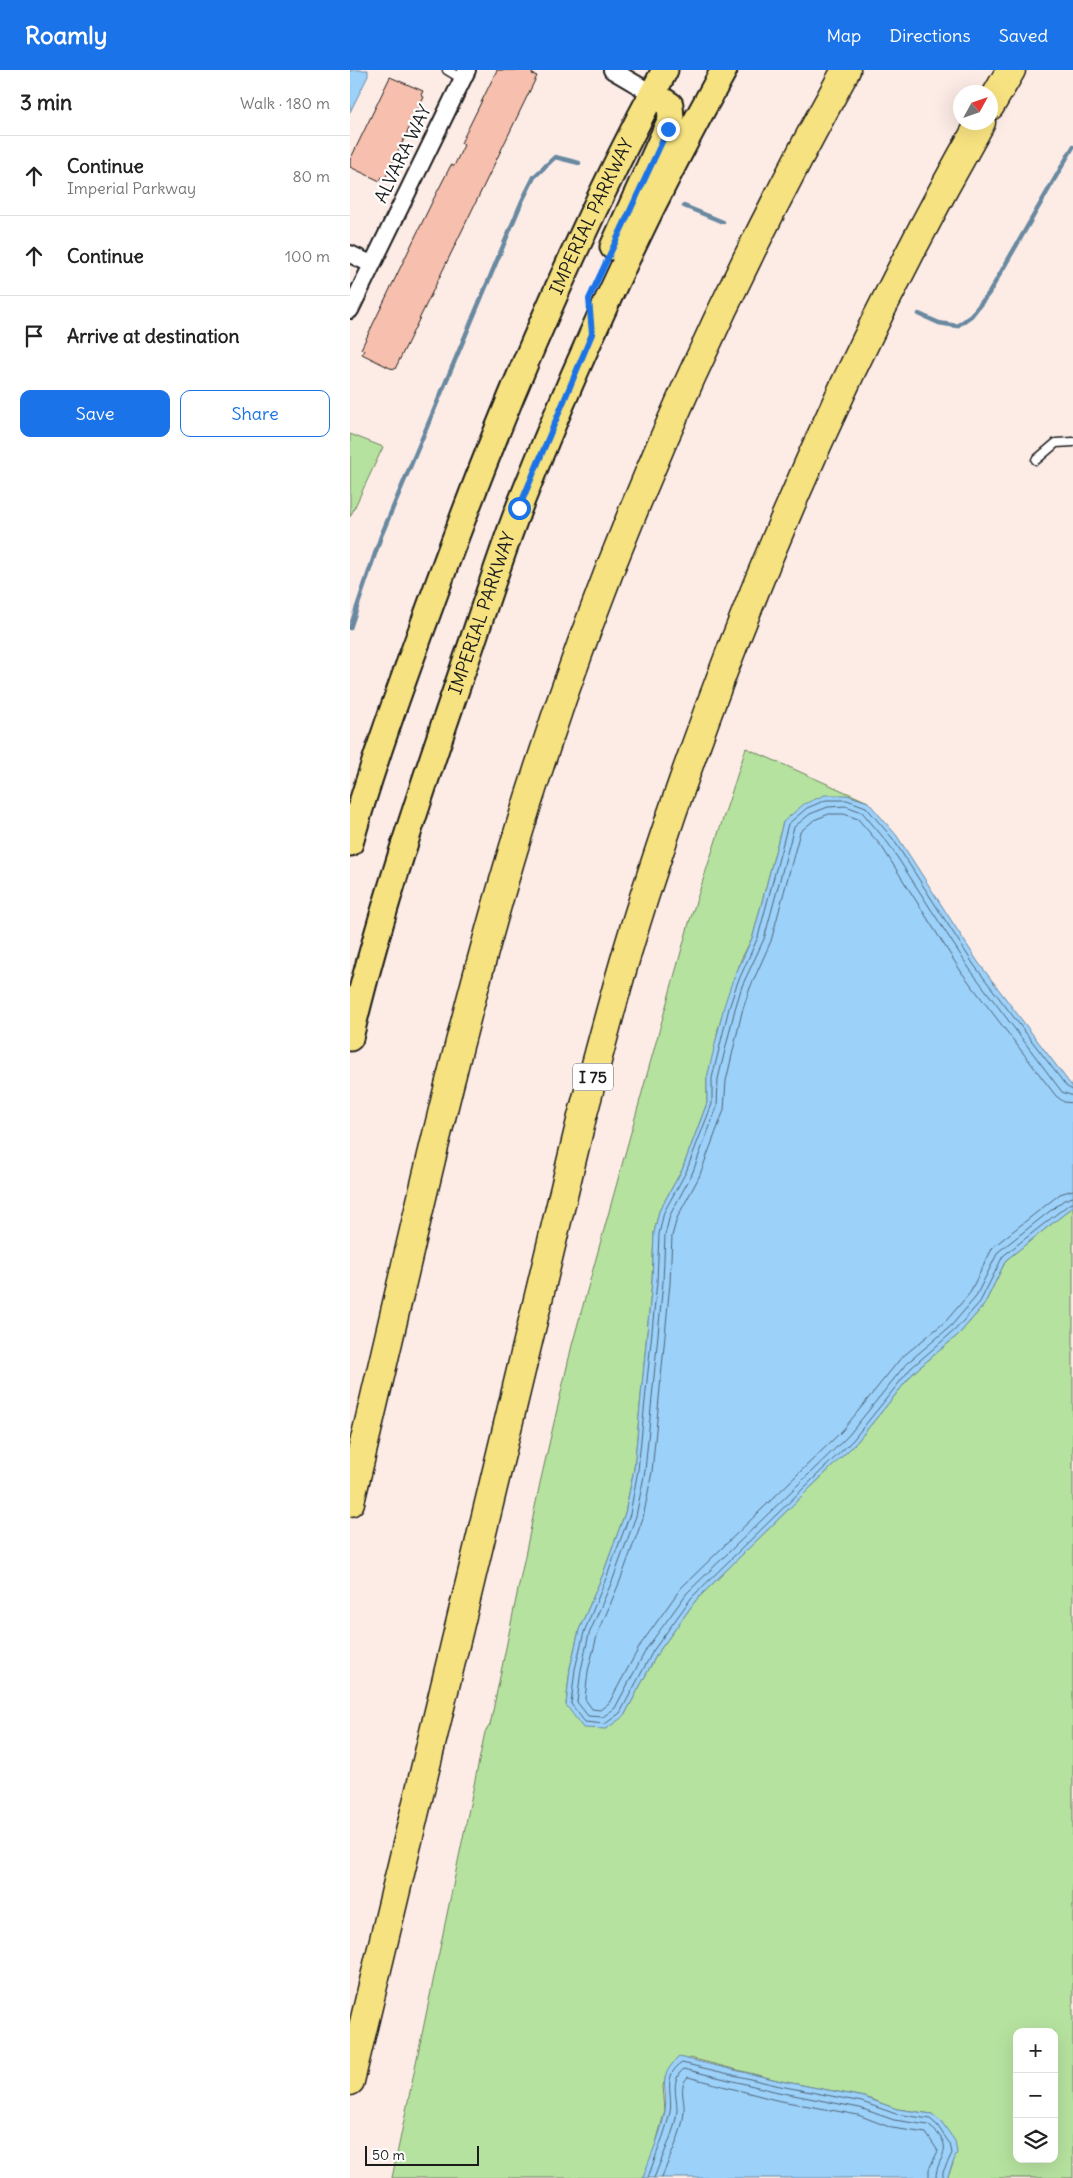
<!DOCTYPE html>
<html lang="en">
<head>
<meta charset="utf-8">
<style>
  body { margin:0; font-family:Delius,sans-serif; background:#f2f2f2; color:#222 }
  .controls { position:absolute; right:15px; bottom:15px; display:grid; overflow:hidden; border-radius:10px; box-shadow:0 5px 20px #0002 }
  .controls button { width:45px; height:45px; display:grid; place-items:center; padding:0; border:0; border-bottom:1px solid #e0e0e0; background:#fff; color:#222; font:25px sans-serif }
  .compass { position:absolute; left:603px; top:15px; width:45px; height:45px; border-radius:50%; background:#fff; box-shadow:0 5px 20px #0002; rotate:50deg }
  .scale { position:absolute; left:15px; bottom:12px; width:114px; box-sizing:border-box; padding-left:5px; border:2px solid #1c1c1c; border-top:0; font-size:14px; line-height:18px; white-space:nowrap; color:#1c1c1c; -webkit-text-stroke:4px #fff; paint-order:stroke }
  .stop { position:absolute; width:15px; height:15px; margin:-11px; border:4px solid #1a73e8; border-radius:50%; background:#fff }
  .stop.end { background:#1a73e8; border-color:#fff; box-shadow:0 1px 5px #0008 }
  .list { margin:0; padding:0; list-style:none }
  h2 { display:flex; justify-content:space-between; align-items:center; height:65px; margin:0; padding:0 20px; font-size:21px }
  h2 small { font-size:16px; font-weight:400; color:#767676 }
  .list li { display:grid; grid-template-columns:32px 1fr auto; gap:15px; align-items:center; box-sizing:border-box; height:80px; padding:0 20px; border-top:1px solid #e0e0e0 }
  .list b { display:block; font-size:19px; white-space:nowrap }
  .list p { margin:0; font-size:16px; white-space:nowrap; color:#767676 }
  .list em { font-size:16px; font-style:normal; color:#767676 }
  .actions { display:flex; gap:10px; padding:15px 20px }
  .actions a { flex:1; padding:11px 0; border:1px solid #1a73e8; border-radius:10px; text-align:center; font-size:18px; color:#1a73e8 }
  .actions .main { background:#1a73e8; color:#fff }
  .icon { flex:none; width:28px; height:28px; fill:none; stroke:currentColor; stroke-width:2; stroke-linecap:round; stroke-linejoin:round }
  .map { position:relative; flex:none; width:723px; height:2108px; overflow:hidden }
  header { display:flex; align-items:center; gap:30px; box-sizing:border-box; height:70px; padding:0 25px; background:#1a73e8; color:#fff }
  header strong { font-size:24px }
  nav { display:flex; gap:28px; margin-inline-start:auto; font-size:18px }
  main { display:flex }
  aside { flex:1; background:#fff }
  .map>svg:first-child { display:block }
</style>
</head>
<body>
<header>
<strong>Roamly</strong>
<nav><a>Map</a><a>Directions</a><a>Saved</a></nav>
</header>
<main>
<aside>
<h2>3 min<small>Walk · 180 m</small></h2>
<ul class="list">
<li><svg class="icon" aria-label="ahead" viewBox="0 0 24 24"><path d="M12 20V5M6 11l6-6 6 6"/></svg><div><b>Continue</b><p>Imperial Parkway</p></div><em>80 m</em></li>
<li><svg class="icon" aria-label="ahead" viewBox="0 0 24 24"><path d="M12 20V5M6 11l6-6 6 6"/></svg><div><b>Continue</b></div><em>100 m</em></li>
<li><svg class="icon" aria-label="arrive" viewBox="0 0 24 24"><path d="M6 21V4h12l-3 4 3 4H6"/></svg><div><b>Arrive at destination</b></div></li>
</ul>
<div class="actions"><a class="main">Save</a><a>Share</a></div>
</aside>
<div class="map">
<svg width="723" height="2108" viewBox="0 0 723 2108">
  <rect width="100%" height="100%" fill="#fdece6"/>
  <filter id="ink" filterUnits="userSpaceOnUse"><feTurbulence type="fractalNoise" baseFrequency=".02" numOctaves="2"/><feDisplacementMap in="SourceGraphic" scale="10" xChannelSelector="R" yChannelSelector="G"/><feConvolveMatrix kernelMatrix="1 2 1 2 8 2 1 2 1" color-interpolation-filters="sRGB"/></filter>
  <g filter="url(#ink)">
    <path fill="#b6e29f" stroke="#697f5e" fill-rule="evenodd" d="M 0,364 L 33,377 L 0,447 Z
      M 396,678 L 518,732 L 497,725 L 433,752 L 403,866 L 391,890 L 368,959 L 364,984 L 357,1008 L 357,1033 L 332,1100 L 309,1141 L 304,1163 L 302,1211 L 284,1399 L 275,1443 L 253,1504 L 229,1560 L 220,1598 L 216,1635 L 274,1646 L 307,1584 L 346,1530 L 506,1373 L 564,1302 L 609,1264 L 634,1235 L 656,1190 L 723,1137 L 723,2108 L 597,2108 L 603,2094 L 582,2044 L 547,2039 L 514,2027 L 431,2011 L 340,1988 L 317,2005 L 313,2016 L 315,2040 L 303,2084 L 293,2108 L 42,2108 L 135,1662 L 140,1655 L 190,1413 L 222,1275 L 339,853 ZM 667,1962 L 704,1962 L 704,2089 L 667,2089 Z"/>
    <path fill="#9cd1fa" stroke="#6989a1" d="M 0,0 L 18,0 L 18,6 L 0,42 Z
      M 475,725 L 497,725 L 518,732 L 547,766 L 628,892 L 721,1015 L 723,1018 L 723,1137 L 656,1190 L 634,1235 L 609,1264 L 564,1302 L 506,1373 L 346,1530 L 307,1584 L 274,1646 L 256,1659 L 233,1658 L 216,1635 L 220,1598 L 229,1560 L 253,1504 L 275,1443 L 284,1399 L 302,1211 L 304,1163 L 309,1141 L 332,1100 L 357,1033 L 357,1008 L 374,936 L 382,912 L 403,866 L 433,752 L 454,734 Z
      M 329,1987 L 431,2011 L 514,2027 L 547,2039 L 582,2044 L 591,2051 L 605,2071 L 607,2083 L 597,2108 L 293,2108 C 300,2086 311,2065 315,2041 C 319,2018 305,2009 329,1987 Z"/>
    <g fill="none" stroke-linecap="round" stroke-linejoin="round">
      <path stroke="#4f6475" stroke-width="1" d="M 723,1020 L 717,1017 L 624,895 L 543,769 L 516,737 L 497,730 L 476,730 L 457,738 L 438,754 L 408,867 L 387,914 L 379,938 L 362,1008 L 362,1034 L 336,1102 L 314,1142 L 309,1164 L 307,1212 L 288,1400 L 280,1444 L 257,1506 L 234,1562 L 225,1599 L 221,1634 L 235,1652 L 255,1654 L 270,1643 L 303,1581 L 342,1527 L 503,1370 L 561,1298 L 605,1260 L 630,1232 L 653,1186 L 718,1135 L 723,1133
        M 723,1026 L 712,1022 L 619,898 L 538,773 L 512,742 L 496,736 L 478,737 L 460,744 L 444,757 L 414,869 L 392,916 L 385,939 L 368,1009 L 367,1037 L 342,1104 L 320,1145 L 315,1165 L 313,1212 L 295,1401 L 286,1446 L 263,1509 L 239,1564 L 231,1600 L 227,1632 L 238,1646 L 253,1647 L 265,1638 L 297,1578 L 337,1523 L 498,1366 L 556,1294 L 601,1256 L 625,1228 L 648,1182 L 714,1130 L 723,1127
        M 723,1033 L 714,1032 L 706,1026 L 612,903 L 532,777 L 508,749 L 494,744 L 479,744 L 464,750 L 450,762 L 421,871 L 400,918 L 392,942 L 376,1011 L 374,1040 L 349,1107 L 327,1148 L 322,1166 L 320,1213 L 302,1402 L 293,1448 L 270,1511 L 247,1566 L 238,1601 L 235,1629 L 242,1639 L 250,1640 L 259,1633 L 291,1574 L 331,1518 L 492,1361 L 551,1288 L 596,1251 L 619,1224 L 643,1177 L 710,1124 L 723,1120
        M 298,2108 C 305,2086 315,2065 320,2042 C 323,2024 312,2005 332,1993 L 430,2016 L 512,2032 L 546,2044 L 580,2049 L 587,2055 L 600,2074 L 602,2083 L 593,2102 L 593,2108
        M 304,2108 C 311,2089 326,2060 327,2040 C 327,2026 320,2009 334,1999 L 428,2022 L 510,2038 L 544,2050 L 578,2055 C 610,2079 585,2087 586,2108
        M 312,2108 C 319,2087 333,2063 334,2041 C 335,2029 328,2016 338,2007 L 426,2030 L 508,2045 L 542,2058 L 576,2063 L 588,2081 L 579,2099 L 579,2108"/>
      <path stroke="#6989a1" stroke-width="4.5" d="M 334,136 L 373,152
        M 569,244 L 589,253 L 607,256 L 621,246 L 639,223 L 723,77
        M 0,558 L 31,466 L 172,131 L 184,107 L 205,87 L 229,93"/>
    </g>
    <path fill="#f7bfad" stroke="#1c1c1c" d="M 147,0 L 184,0 L 182,4 L 187,6 L 45,299 L 40,298 L 12,284 L 14,280 L 11,279 L 84,128 L 101,95 L 104,96 L 114,75 L 111,73 Z
      M 40,7 L 73,21 L 71,25 L 74,27 L 35,109 L 32,107 L 30,111 L 0,97 L 0,90 Z"/>
    <g fill="none" stroke-linecap="round" stroke-linejoin="round">
      <defs>
        <path id="service" d="M 97,0 L 112,9
          M 686,390 L 706,373 L 723,372"/>
        <path id="minor" d="M 262,0 L 303,24
          M 0,184 L 21,194
          M 0,240 L 117,0"/>
        <g id="primary">
          <path d="M 263,177 L 321,49 L 320,35 L 303,24"/>
          <path id="s1" d="M 0,773 C 22,695 50,619 78,542 C 145,356 221,174 315,0"/>
          <path id="s2" d="M 0,968 C 29,846 69,727 110,608 C 130,551 148,492 170,435 C 229,286 296,140 374,0"/>
        </g>
        <path id="motorway" d="M 640,36 L 661,0
          M 0,1432 C 52,1218 98,998 161,787 C 242,513 358,249 496,0
          M 0,2011 L 232,1047 C 254,965 275,883 302,803 C 387,542 495,291 631,52"/>
      </defs>
      <use href="#service" stroke="#1c1c1c" stroke-width="11"/>
      <use href="#minor" stroke="#1c1c1c" stroke-width="20"/>
      <use href="#primary" stroke="#1c1c1c" stroke-width="29"/>
      <use href="#motorway" stroke="#1c1c1c" stroke-width="31"/>
      <use href="#service" stroke="#fff" stroke-width="8"/>
      <use href="#minor" stroke="#fff" stroke-width="16"/>
      <use href="#primary" stroke="#f7e281" stroke-width="25"/>
      <use href="#motorway" stroke="#f7e281" stroke-width="28"/>
    </g>
  </g>
  <g fill="none" stroke-linecap="round" stroke-linejoin="round" filter="url(#ink)">
    <path stroke="#1a73e8" stroke-width="6" d="M 169,438 L 242,264 L 239,229 L 318,59"/>
  </g>
  <g text-anchor="middle" stroke-width="4.5" stroke-linejoin="round" paint-order="stroke">
    <rect fill="#fff" stroke="#606060" stroke-width="1" x="223" y="993.5" width="40" height="27" rx="4"/>
    <g font-size="16" font-weight="bold" fill="#1c1c1c">
      <text x="243" y="1013">I 75</text>
    </g>
    <g font-size="18" fill="#1c1c1c" stroke="#fff">
      <text transform="translate(53 84) rotate(-64)" y="6">ALVARA WAY</text>
      <text dy="6" stroke="none"><textPath href="#s1" startOffset="672">IMPERIAL PARKWAY</textPath></text>
      <text dy="6" stroke="none"><textPath href="#s2" startOffset="445">IMPERIAL PARKWAY</textPath></text>
    </g>
  </g>
</svg>
<div class="controls">
<button>+</button>
<button>−</button>
<button><svg class="icon" aria-label="layers" viewBox="0 0 24 24"><path d="M12 4l9 5-9 5-9-5zM3 14l9 5 9-5"/></svg></button>
</div>
<svg class="compass" viewBox="-18 -18 36 36"><path d="M0-13l5 13h-10z" fill="#e53935"/><path d="M0 13l5-13h-10z" fill="#767676"/></svg>
<div class="scale">50 m</div>
<div class="stop" style="left:169px;top:438px"></div>
<div class="stop end" style="left:318px;top:59px"></div>
</div>
</main>
</body>
</html>
